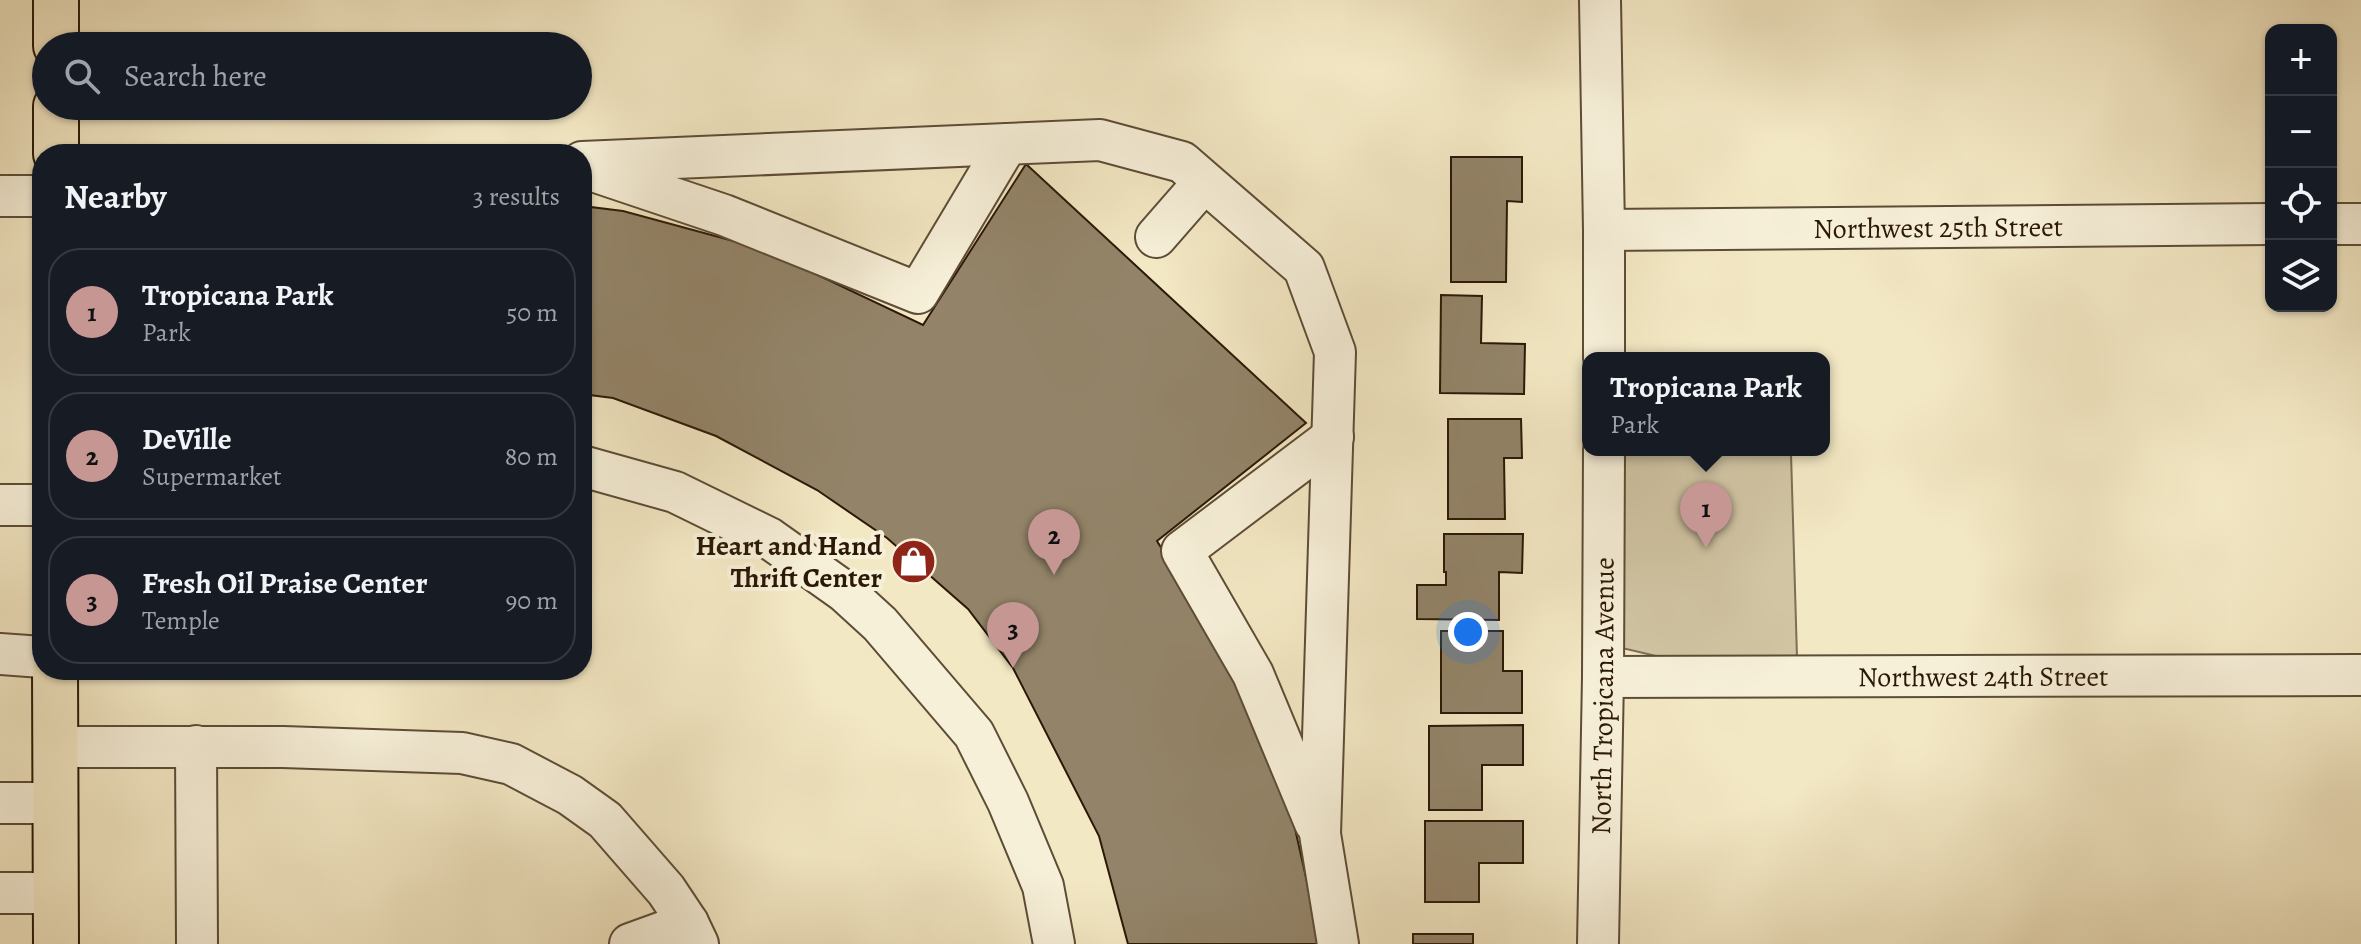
<!DOCTYPE html>
<html lang="en">
<head>
<meta charset="utf-8">
<style>
  body { margin:0; font-family:Alegreya,serif; background:#20242c; color:#f1f3f6 }
  .controls { position:absolute; right:24px; top:24px; display:grid; overflow:hidden; border-radius:16px; box-shadow:0 2px 6px #0004 }
  .controls button { width:72px; height:72px; display:grid; place-items:center; padding:0; border:0; border-bottom:2px solid #363941; background:#171b24; color:#f1f3f6; font:40px sans-serif }
  .you { position:absolute; left:1468px; top:632px; width:28px; height:28px; margin:-20px; border:6px solid #fff; border-radius:50%; background:#1a73e8; box-shadow:0 0 0 12px #1a73e833 }
  .badge { display:grid; place-items:center; width:52px; height:52px; border-radius:50%; background:#c59692; color:#111; font-size:26px; font-weight:700 }
  .pin { position:absolute; translate:-50% -66px; filter:drop-shadow(0 2px 4px #0008) }
  .pin::after { content:''; position:absolute; top:42px; width:28px; height:24px; background:inherit; clip-path:polygon(0 0,100% 0,50% 100%) }
  .popup { position:absolute; left:1582px; top:352px; width:248px; height:104px; box-sizing:border-box; display:grid; place-content:center; border-radius:16px; background:#171b24; filter:drop-shadow(0 2px 6px #0005); font-size:26px; white-space:nowrap; color:#9ea1a6 }
  .popup b { font-size:30px; color:#f1f3f6 }
  .popup::after { content:''; position:absolute; left:50%; top:100%; margin-left:-16px; border:16px solid transparent; border-top-color:#171b24 }
  .list { margin:0; padding:0; list-style:none }
  h2 { display:flex; justify-content:space-between; align-items:center; height:104px; margin:0; padding:0 32px; font-size:34px }
  h2 small { font-size:26px; font-weight:400; color:#9ea1a6 }
  .list li { display:grid; grid-template-columns:52px 1fr auto; gap:24px; align-items:center; box-sizing:border-box; height:128px; margin:0 16px 16px; padding:0 16px; border:2px solid #363941; border-radius:32px }
  .list b { display:block; font-size:30px; white-space:nowrap }
  .list p { margin:0; font-size:26px; white-space:nowrap; color:#9ea1a6 }
  .list em { font-size:26px; font-style:normal; color:#9ea1a6 }
  .icon { flex:none; width:44px; height:44px; fill:none; stroke:currentColor; stroke-width:2; stroke-linecap:round; stroke-linejoin:round }
  .map { position:relative; flex:none; width:2361px; height:944px; overflow:hidden }
  .search { position:absolute; background:#171b24; box-shadow:0 2px 6px #0004; left:32px; top:32px; width:560px; height:88px; display:flex; align-items:center; gap:20px; box-sizing:border-box; padding:0 28px; border-radius:44px; color:#9ea1a6; font-size:30px }
  .panel { position:absolute; background:#171b24; box-shadow:0 2px 6px #0004; left:32px; top:144px; width:560px; height:536px; border-radius:32px }
  .map>svg:first-child { display:block }
</style>
</head>
<body>
<div class="map">
<svg width="2361" height="944" viewBox="0 0 2361 944">
  <rect width="100%" height="100%" fill="#f3e8c4"/>
  <filter id="stains"><feTurbulence type="fractalNoise" baseFrequency=".0025" numOctaves="4"/><feColorMatrix values="0 0 0 0 .2 0 0 0 0 .09 0 0 0 0 .02 0 0 0 .5 -.17"/></filter>
  <radialGradient id="worn" r=".72"><stop offset=".6" stop-color="#630" stop-opacity="0"/><stop offset="1" stop-color="#630" stop-opacity=".3"/></radialGradient>
  <path fill="#d1c5a4" stroke="#7e6e55" stroke-width="2" d="M 1791,453 L 1797,657 L 1656,656 L 1622,648 L 1618,455 Z"/>
  <path fill="#938469" stroke="#2b1806" stroke-width="2" d="M 1451,157 L 1522,157 L 1522,202 L 1507,201 L 1506,282 L 1451,282 Z
    M 1026,164 L 1306,423 L 1157,541 L 1225,650 L 1287,793 L 1316,922 L 1318,944 L 1128,944 L 1099,836 L 1013,668 L 968,609 L 887,538 L 817,490 L 716,436 L 613,398 L 582,394 L 582,206 L 623,211 L 763,249 L 923,325 Z
    M 1441,295 L 1482,296 L 1481,343 L 1525,344 L 1524,394 L 1440,393 Z
    M 1448,419 L 1521,419 L 1522,458 L 1504,458 L 1505,519 L 1448,519 Z
    M 1444,534 L 1523,534 L 1522,573 L 1499,572 L 1499,620 L 1417,619 L 1417,585 L 1446,585 L 1446,572 L 1444,572 Z
    M 1441,631 L 1503,631 L 1503,671 L 1522,671 L 1522,713 L 1441,713 Z
    M 1523,725 L 1523,765 L 1482,765 L 1482,810 L 1429,810 L 1429,726 Z
    M 1425,821 L 1523,821 L 1523,863 L 1479,863 L 1479,902 L 1425,902 Z
    M 1413,934 L 1473,934 L 1473,944 L 1413,944 Z"/>
  <g fill="none" stroke-linecap="round" stroke-linejoin="round">
    <defs>
      <g id="minor">
        <path d="M 1600,0 L 1604,230 L 1604,358"/>
        <path d="M 582,162 L 1100,140 L 1182,162 L 1304,268 L 1335,352 L 1320,834 L 1338,944"/>
        <path d="M 590,170 L 724,215 L 918,293 L 1007,144"/>
        <path d="M 0,196 L 42,196"/>
        <path d="M 2331,224 L 2361,224"/>
        <path id="s1" d="M 1604,230 L 2271,224"/>
        <path d="M 1156,237 L 1204,182"/>
        <path d="M 582,466 L 675,492 L 769,538 L 845,592 L 880,624 L 974,734 L 1008,802 L 1043,886 L 1054,944"/>
        <path d="M 0,505 L 42,505"/>
        <path d="M 0,654 L 42,657"/>
        <path id="s2" d="M 1603,677 L 2361,675"/>
        <path d="M 196,746 L 197,944"/>
        <path d="M 56,747 L 283,747 L 462,753 L 511,764 L 570,795 L 605,820 L 666,890 L 688,923 L 698,944"/>
        <path d="M 0,803 L 56,803"/>
        <path d="M 1315,823 L 1253,674 L 1182,551 L 1333,437"/>
        <path d="M 0,893 L 56,893"/>
        <path d="M 630,944 L 688,923"/>
        <path id="s3" d="M 1598,944 L 1603,677 L 1604,450"/>
      </g>
      <path id="major" d="M 56,46 L 56,0
        M 56,154 L 56,106
        M 55,670 L 56,944"/>
    </defs>
    <use href="#minor" stroke="#5d4c36" stroke-width="44"/>
    <use href="#major" stroke="#2b1806" stroke-width="48"/>
    <use href="#minor" stroke="#f7f0d9" stroke-width="40"/>
    <use href="#major" stroke="#f3e8c4" stroke-width="44"/>
  </g>
  <defs>
    <symbol id="shop-disc" viewBox="-11 -11 22 22"><circle r="9.5" fill="#8f2418" stroke="#f7f0d9"/><path d="M-5-2.5h2.3a2.7 3.5 0 0 1 5.4 0H5L5.5 6h-11ZM-1.5-2.5h3a1.5 2.3 0 0 0-3 0Z" fill="#fff"/></symbol>
  </defs>
  <g fill-rule="evenodd">
    <use href="#shop-disc" x="888" y="536" width="51" height="51"/>
  </g>
  <g text-anchor="middle" stroke-width="8" stroke-linejoin="round" paint-order="stroke">
    <g font-size="28" fill="#2b1806" stroke="#f7f0d9">
      <text dy="10" stroke="none"><textPath href="#s1" startOffset="334">Northwest 25th Street</textPath></text>
      <text dy="10" stroke="none"><textPath href="#s2" startOffset="380">Northwest 24th Street</textPath></text>
      <text dy="10" stroke="none"><textPath href="#s3" startOffset="248">North Tropicana Avenue</textPath></text>
    </g>
    <g font-size="28" font-weight="bold" fill="#2b1806" stroke="#f7f0d9" text-anchor="end">
      <text x="882" y="555">Heart and Hand<tspan x="882" dy="32">Thrift Center</tspan></text>
    </g>
  </g>
  <rect width="100%" height="100%" filter="url(#stains)"/>
  <rect width="100%" height="100%" fill="url(#worn)"/>
</svg>
<div class="controls">
<button>+</button>
<button>−</button>
<button><svg class="icon" aria-label="locate" viewBox="0 0 24 24"><circle cx="12" cy="12" r="6"/><path d="M12 2v4M12 18v4M2 12h4M18 12h4"/></svg></button>
<button><svg class="icon" aria-label="layers" viewBox="0 0 24 24"><path d="M12 4l9 5-9 5-9-5zM3 14l9 5 9-5"/></svg></button>
</div>
<div class="you"></div>
<div class="pin badge" style="left:1706px;top:548px">1</div>
<div class="popup"><b>Tropicana Park</b>Park</div>
<div class="pin badge" style="left:1054px;top:575px">2</div>
<div class="pin badge" style="left:1013px;top:668px">3</div>
<div class="search"><svg class="icon" aria-label="search" viewBox="0 0 24 24"><circle cx="10" cy="10" r="6"/><path d="M15 15l6 6"/></svg>Search here</div>
<section class="panel">
<h2>Nearby<small>3 results</small></h2>
<ul class="list">
<li><span class="badge">1</span><div><b>Tropicana Park</b><p>Park</p></div><em>50 m</em></li>
<li><span class="badge">2</span><div><b>DeVille</b><p>Supermarket</p></div><em>80 m</em></li>
<li><span class="badge">3</span><div><b>Fresh Oil Praise Center</b><p>Temple</p></div><em>90 m</em></li>
</ul>
</section>
</div>
</body>
</html>
